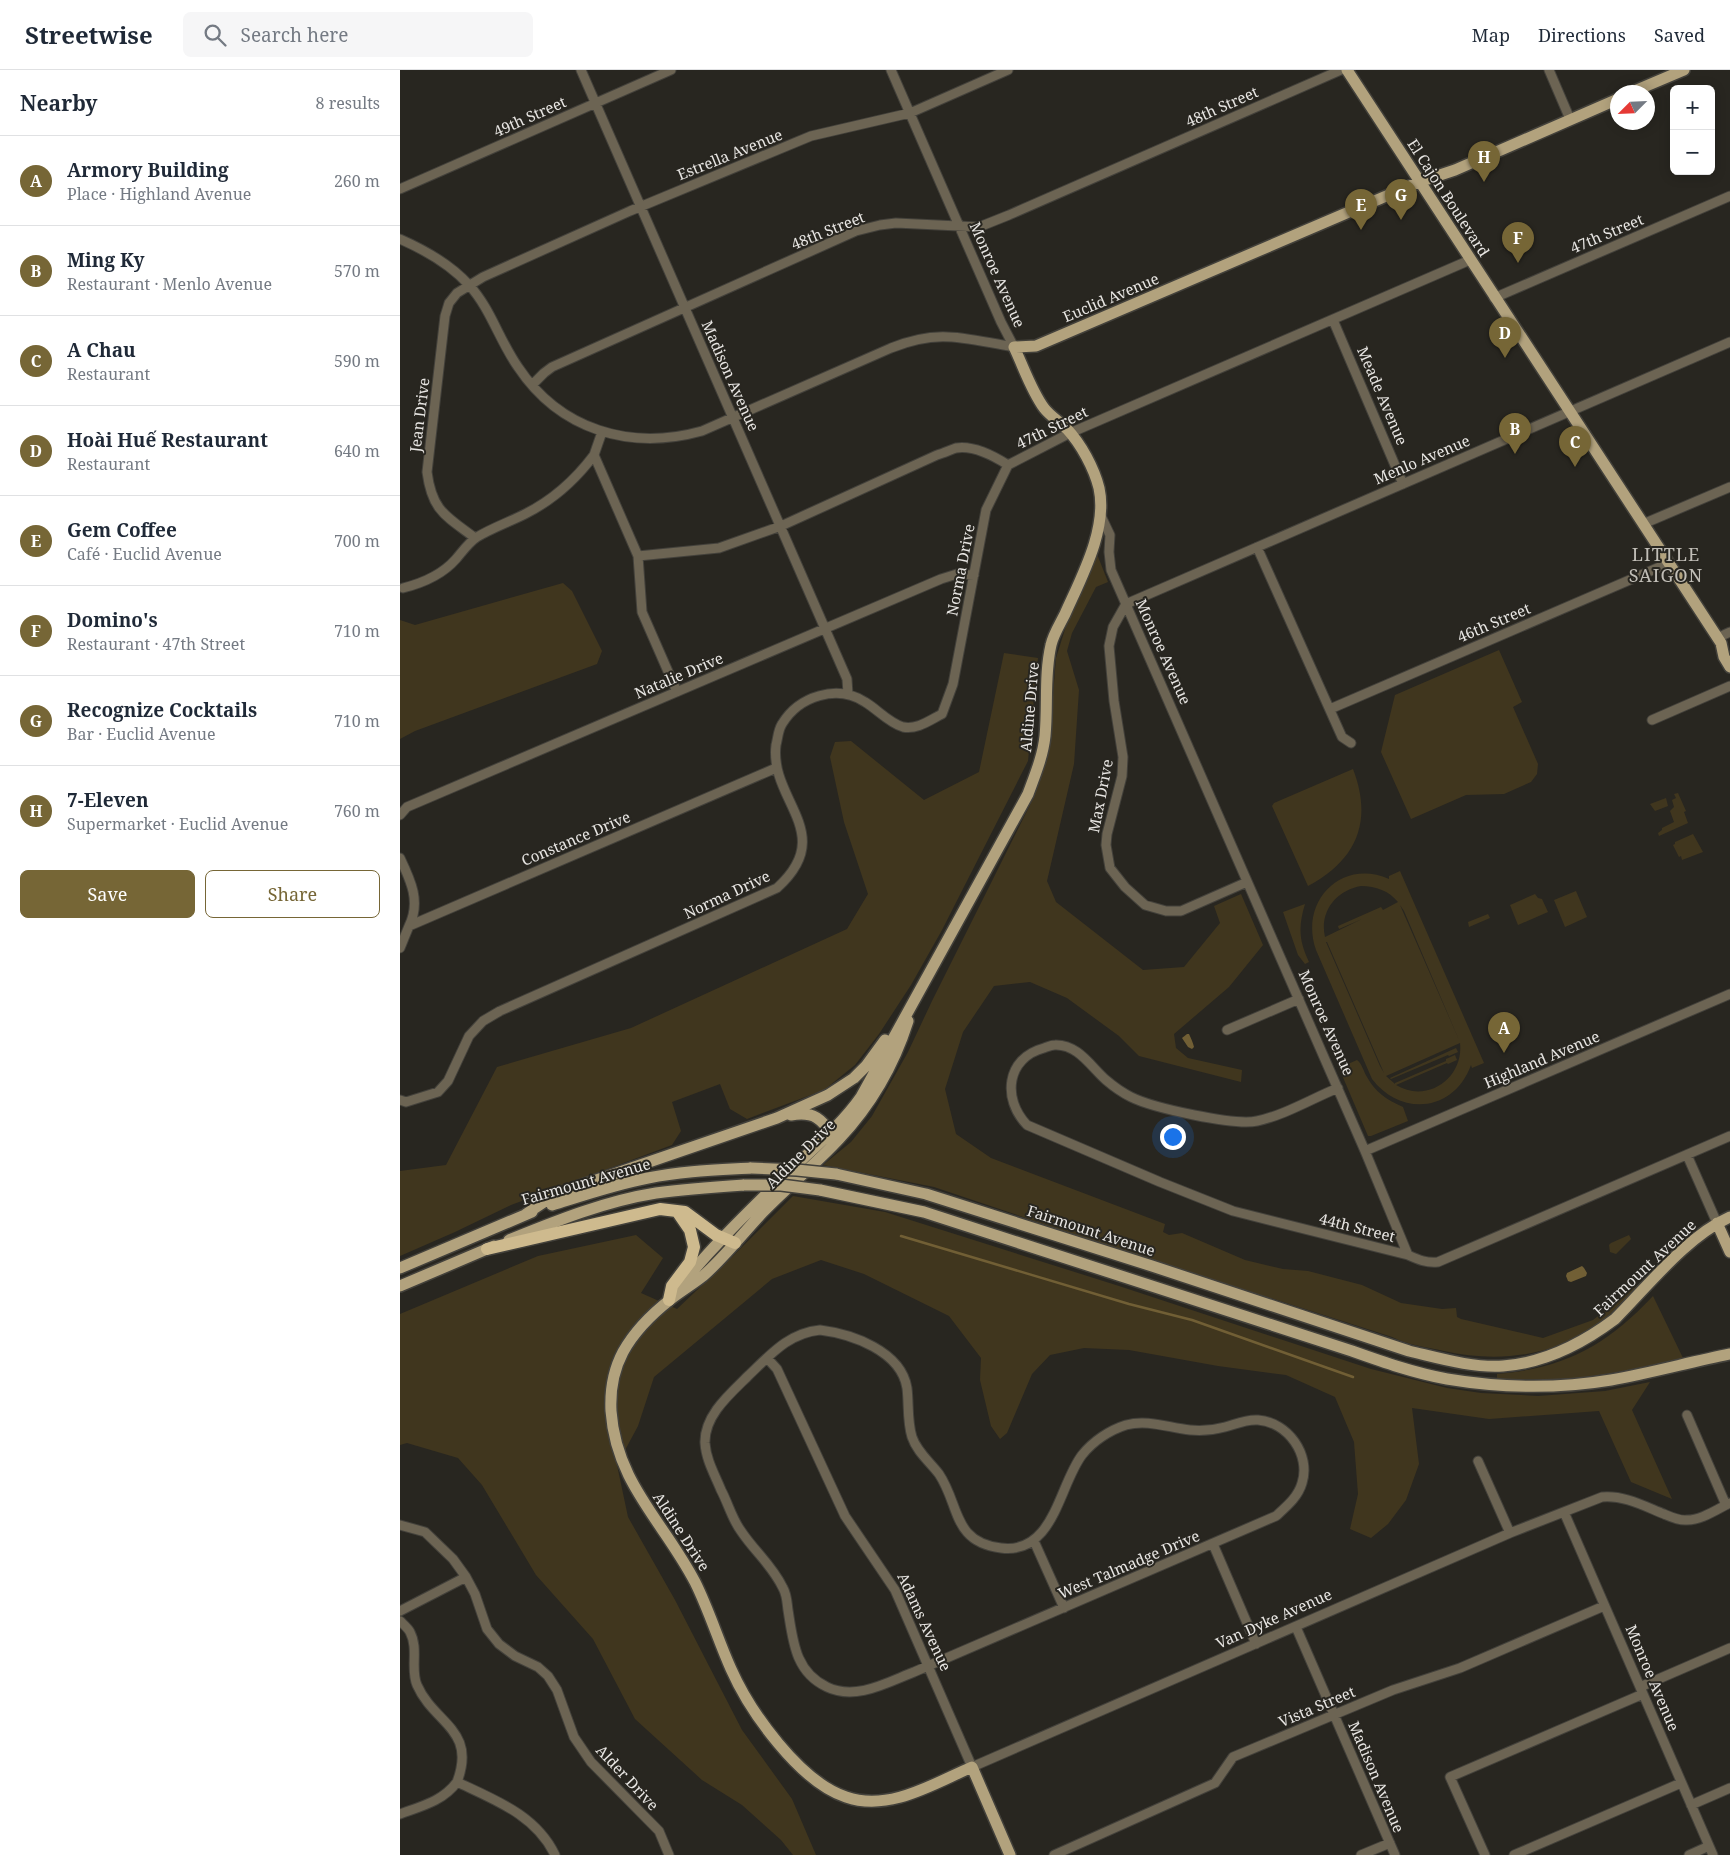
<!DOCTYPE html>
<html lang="en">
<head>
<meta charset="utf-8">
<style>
  body { margin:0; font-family:"Noto Serif",serif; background:#f6f6f7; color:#1f2937 }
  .controls { position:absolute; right:15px; top:15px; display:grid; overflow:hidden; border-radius:8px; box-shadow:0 2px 12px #0003 }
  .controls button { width:45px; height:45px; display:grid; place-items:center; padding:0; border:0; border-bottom:1px solid #e0e1e3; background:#fff; color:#1f2937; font:25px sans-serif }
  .compass { position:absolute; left:1210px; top:15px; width:45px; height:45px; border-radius:50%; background:#fff; box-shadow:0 2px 12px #0003; rotate:246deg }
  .you { position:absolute; left:772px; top:1066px; width:18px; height:18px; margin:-12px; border:4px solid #fff; border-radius:50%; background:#1a73e8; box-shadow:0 0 0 8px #1a73e833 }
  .badge { display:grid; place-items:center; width:32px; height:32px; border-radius:50%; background:#766636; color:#fff; font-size:16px; font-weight:700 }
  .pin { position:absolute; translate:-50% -41px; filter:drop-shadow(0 1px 2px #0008) }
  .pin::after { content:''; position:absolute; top:26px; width:18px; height:15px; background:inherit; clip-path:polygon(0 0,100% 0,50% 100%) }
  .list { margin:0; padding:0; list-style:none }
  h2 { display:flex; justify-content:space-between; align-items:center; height:65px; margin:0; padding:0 20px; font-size:21px }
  h2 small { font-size:16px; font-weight:400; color:#747a83 }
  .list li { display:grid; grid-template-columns:32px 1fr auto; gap:15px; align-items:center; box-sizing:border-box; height:90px; padding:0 20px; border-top:1px solid #e0e1e3 }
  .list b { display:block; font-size:19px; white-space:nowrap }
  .list p { margin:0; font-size:16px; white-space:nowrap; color:#747a83 }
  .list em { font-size:16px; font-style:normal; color:#747a83 }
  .actions { display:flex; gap:10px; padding:15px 20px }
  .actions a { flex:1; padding:11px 0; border:1px solid #766636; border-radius:8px; text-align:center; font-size:18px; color:#766636 }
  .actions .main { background:#766636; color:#fff }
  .icon { flex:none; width:28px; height:28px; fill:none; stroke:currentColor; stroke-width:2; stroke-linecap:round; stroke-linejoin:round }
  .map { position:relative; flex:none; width:1330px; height:1785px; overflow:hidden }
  header { display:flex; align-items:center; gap:30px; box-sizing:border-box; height:70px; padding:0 25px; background:#fff; border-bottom:1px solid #e0e1e3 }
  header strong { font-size:24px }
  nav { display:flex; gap:28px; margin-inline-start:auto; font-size:18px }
  .search { width:350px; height:45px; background:#f6f6f7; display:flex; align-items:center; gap:12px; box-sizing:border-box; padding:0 18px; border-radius:8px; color:#747a83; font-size:19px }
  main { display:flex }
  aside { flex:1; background:#fff }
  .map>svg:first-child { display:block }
</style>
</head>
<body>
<header>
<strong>Streetwise</strong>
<div class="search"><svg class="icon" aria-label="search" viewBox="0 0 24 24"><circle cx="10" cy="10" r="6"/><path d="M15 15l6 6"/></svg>Search here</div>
<nav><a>Map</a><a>Directions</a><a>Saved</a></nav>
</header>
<main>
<aside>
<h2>Nearby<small>8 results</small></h2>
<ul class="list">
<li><span class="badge">A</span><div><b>Armory Building</b><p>Place · Highland Avenue</p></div><em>260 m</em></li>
<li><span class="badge">B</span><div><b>Ming Ky</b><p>Restaurant · Menlo Avenue</p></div><em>570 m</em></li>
<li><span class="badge">C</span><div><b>A Chau</b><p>Restaurant</p></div><em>590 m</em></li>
<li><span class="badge">D</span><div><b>Hoài Huế Restaurant</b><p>Restaurant</p></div><em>640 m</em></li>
<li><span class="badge">E</span><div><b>Gem Coffee</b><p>Café · Euclid Avenue</p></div><em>700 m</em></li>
<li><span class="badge">F</span><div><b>Domino's</b><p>Restaurant · 47th Street</p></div><em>710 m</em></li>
<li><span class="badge">G</span><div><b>Recognize Cocktails</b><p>Bar · Euclid Avenue</p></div><em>710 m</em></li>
<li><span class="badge">H</span><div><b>7-Eleven</b><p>Supermarket · Euclid Avenue</p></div><em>760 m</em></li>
</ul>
<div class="actions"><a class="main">Save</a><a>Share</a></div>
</aside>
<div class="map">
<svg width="1330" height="1785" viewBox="0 0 1330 1785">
  <rect width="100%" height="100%" fill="#282620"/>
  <path fill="#40361e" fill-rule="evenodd" d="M 697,484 L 708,512 L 696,517 L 672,563 L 667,581 L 679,620 L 674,694 L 647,811 L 656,832 L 743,900 L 784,897 L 820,853 L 814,836 L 841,824 L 863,875 L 829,917 L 774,964 L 776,978 L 788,988 L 842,1000 L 841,1012 L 739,986 L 719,966 L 667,928 L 630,912 L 594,916 L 563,962 L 545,1019 L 556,1064 L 591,1088 L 765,1154 L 763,1162 L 769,1165 L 782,1163 L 845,1190 L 883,1199 L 908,1201 L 962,1215 L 1001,1233 L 1042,1239 L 1056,1238 L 1057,1247 L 1061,1249 L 1143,1268 L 1193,1250 L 1237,1215 L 1240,1217 C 1224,1232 1209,1247 1191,1259 C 1148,1288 1093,1292 1044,1281 C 1026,1277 1008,1275 992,1267 L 718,1179 L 534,1117 L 423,1095 L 451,1072 L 472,1046 L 508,982 L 532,931 L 634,727 L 649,677 L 656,588 L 667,553 Z
    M 163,513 L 172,521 L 202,581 L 197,594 L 15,661 L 0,669 L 0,550 L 15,555 Z
    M 1099,580 L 1122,632 L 1113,637 L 1138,694 L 1137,704 L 1131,712 L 1104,724 L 1066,725 L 1011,749 L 981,682 L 995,625 Z
    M 604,583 L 638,588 L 628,691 L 542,860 L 511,915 L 479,964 L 455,995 L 424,1020 L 347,1049 L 330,1039 L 320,1014 L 272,1032 L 281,1061 L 272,1075 L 111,1135 L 55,1162 L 0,1186 L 0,1101 L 46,1095 L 97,997 L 231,958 L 447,859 L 468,824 L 444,752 L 430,687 L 435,672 L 451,671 L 524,730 L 579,702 Z
    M 953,699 C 973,751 957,790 908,816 L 872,736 L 874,733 Z
    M 1278,723 L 1286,741 L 1284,742 L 1288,753 L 1259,766 L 1258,763 L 1262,760 L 1262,758 L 1274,752 L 1270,741 L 1274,737 L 1272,730 L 1276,728 L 1274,724 Z
    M 1266,728 L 1268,736 L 1255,741 L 1250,734 Z
    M 1293,764 L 1303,782 L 1282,790 L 1281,786 L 1279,787 L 1273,775 L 1275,774 L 1275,772 Z
    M 1000,801 L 1084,993 L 1072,998 L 1071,995 C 1054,1042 1001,1047 972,1009 L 916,880 C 899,832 941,788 989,809 L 989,806 ZM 961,816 C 976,816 989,821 998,832 L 983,840 L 981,837 L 938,856 L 939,859 L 962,849 L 925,867 C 919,841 937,820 961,816 ZM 1000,835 L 1004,841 L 1059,970 ZM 926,872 L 927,872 L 984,1003 L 980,996 ZM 1060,973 C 1064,1008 1027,1034 996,1015 L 1047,993 L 1048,994 L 1057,990 L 1055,985 L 1046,989 L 1046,991 L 995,1013 L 995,1014 L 986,1006 Z
    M 1176,821 L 1187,847 L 1165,857 L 1154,830 Z
    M 1135,824 L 1138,828 L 1142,829 L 1148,842 L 1118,855 L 1110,835 Z
    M 905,834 C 898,857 899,871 909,892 L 905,894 L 898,885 L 883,842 Z
    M 1088,844 L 1090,848 L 1069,857 L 1068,852 Z
    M 1056,978 L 1058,982 L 1049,986 L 1048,985 L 991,1009 L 990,1008 Z
    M 957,990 C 962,994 963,1000 967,1007 C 975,1022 987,1030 1003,1037 L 1008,1051 L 971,1066 L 968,1066 L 939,998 Z
    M 393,1126 L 485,1142 L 719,1216 L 971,1299 L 1047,1318 L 1081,1323 L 1138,1326 L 1205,1321 L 1250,1312 L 1232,1340 L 1272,1429 L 1231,1412 L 1199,1341 L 1089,1349 L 1012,1338 L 1019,1394 L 1006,1430 L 988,1454 L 971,1468 L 950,1459 L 958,1424 L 954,1372 L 935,1327 L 886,1305 L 818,1296 L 729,1280 L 684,1278 L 650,1285 L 632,1304 L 607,1363 L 600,1369 L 591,1356 L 580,1310 L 581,1288 L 549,1246 L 464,1204 L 421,1190 L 372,1209 L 254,1307 L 238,1356 L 217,1395 L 228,1447 L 275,1530 L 342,1660 L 392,1729 L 416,1785 L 393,1785 L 381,1770 L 342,1735 L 302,1710 L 235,1649 L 193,1569 L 136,1505 L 82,1415 L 58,1388 L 7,1373 L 0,1375 L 0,1244 L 138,1186 L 236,1165 L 263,1188 L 241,1223 L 277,1239 L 334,1185 Z
    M 1229,1165 L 1231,1169 L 1216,1184 L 1210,1182 L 1209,1175 L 1211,1173 Z
    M 1253,1226 L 1283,1288 C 1248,1296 1213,1304 1177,1308 C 1150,1310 1124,1309 1097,1309 L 1097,1304 C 1165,1298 1206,1276 1253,1226 Z"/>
  <path fill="#715f35" d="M 787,964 L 789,964 C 791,968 793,973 794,977 L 792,979 L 788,977 L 782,968 Z
    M 1182,1196 L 1184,1198 L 1187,1203 L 1186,1206 L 1171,1212 L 1168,1211 L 1166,1206 L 1167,1203 Z"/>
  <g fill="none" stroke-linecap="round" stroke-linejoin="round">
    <path stroke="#715f35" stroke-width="2.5" d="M 501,1166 L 729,1234 L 792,1250 L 953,1307"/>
    <defs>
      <path id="minor" d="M 181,0 L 447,609 L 448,624
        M 491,0 L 601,252 L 614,277
        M 1149,0 L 1170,49
        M 0,119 L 271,0
        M 0,169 C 25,180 51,195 69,215 C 91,239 99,270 118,297 C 160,360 230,381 302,361 L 491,278 C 540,258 565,269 614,277
        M 1094,228 L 1330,126
        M 933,250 L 1003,414
        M 132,315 L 144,303 L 152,297 L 456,161 L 480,155 L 496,153 L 579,157 L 609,145 L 941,0
        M 202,362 L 194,385 L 238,486 L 242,542 L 277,622
        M 608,395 L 670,363 L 1070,190
        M 701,446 L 710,465 L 709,482 L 711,500 L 965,1081 L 1008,1185
        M 1243,454 L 1330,417
        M 75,468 C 46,446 32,441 27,402 L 45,246 L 49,233 L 57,223 L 83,207 L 230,141 L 411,66 L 510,43 L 608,0
        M 857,477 L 942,667 L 951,673
        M 238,486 L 319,478 L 381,456 L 537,385 C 544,383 550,380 556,378 C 574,375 594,386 608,395
        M 3,518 C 23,513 42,505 56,489 C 62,482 69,472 77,467 C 92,458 109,452 125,444 C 153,430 176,409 194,385
        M 726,534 L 1330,272
        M 726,534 L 713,557 L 709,576 L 714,631 L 723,687 L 722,706 L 707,764 L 706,775 L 710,798 L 725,817 L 745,835 L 766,841 L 781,841 L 847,812
        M 1317,568 L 1330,562
        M 930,639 L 1269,493
        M 1252,650 L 1330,616
        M 0,745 L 7,737 L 541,509 L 557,504 L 574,505
        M 0,788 C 11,811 21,832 9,856
        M 0,878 L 9,856 L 376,698
        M 827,960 L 899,929
        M 938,1018 C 911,1029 885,1045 857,1051 C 835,1056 753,1038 731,1027 C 723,1023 713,1016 706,1010 C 691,997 678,974 655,975 C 651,975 647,977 644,978 C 606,988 602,1029 627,1055 L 760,1112 L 833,1141 L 1008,1185 C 1019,1190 1026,1193 1038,1192 L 1330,1066
        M 0,1030 L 6,1032 L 38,1022 L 48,1011 L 69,966 L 83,951 L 100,941 L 377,818 C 438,763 369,731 376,675 C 378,668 378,660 382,654 C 399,626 437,614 465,632 C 477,639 489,653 503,657 C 517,660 530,650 542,644 L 553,614 L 586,440 L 608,395
        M 965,1081 L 1330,924
        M 1287,1085 L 1317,1153
        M 420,1260 C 452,1264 501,1281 507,1318 C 509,1334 507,1351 512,1367 C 517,1382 530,1392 539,1404 C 560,1435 552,1472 601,1478 C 654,1485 659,1415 682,1385 C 693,1371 710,1360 726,1355 C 748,1349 769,1358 790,1360 C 801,1361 814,1360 825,1357 C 836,1354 846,1349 858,1350 C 888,1352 911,1385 902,1413 C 898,1427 887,1436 876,1446 L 514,1602 C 488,1612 456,1631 427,1617 C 395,1602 393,1571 388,1540 C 387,1533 387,1525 383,1518 C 372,1495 355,1482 341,1461 C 332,1449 328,1433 321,1420 C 315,1405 306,1390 305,1373 C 304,1345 331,1323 349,1305 C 371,1284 389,1263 420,1260 Z
        M 367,1288 L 377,1299 L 445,1446 L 495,1520 L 572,1697 L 1110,1463 L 1202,1427 C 1224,1425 1244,1436 1264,1444 C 1271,1447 1279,1451 1287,1450 C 1302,1450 1317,1439 1330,1433
        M 1287,1345 L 1326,1435
        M 1078,1391 L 1110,1463
        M 1164,1442 L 1313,1785
        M 0,1455 L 25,1462 L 53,1489 L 66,1507 L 75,1524 L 87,1559 L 99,1574 L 115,1586 L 138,1597 L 148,1606 L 157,1620 L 174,1667 L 191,1692 L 259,1761 L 269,1785
        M 634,1471 L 664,1538
        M 813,1474 L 856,1574
        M 0,1541 L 66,1507
        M 0,1551 C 3,1554 8,1558 10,1562 C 19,1579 10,1599 17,1615 C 34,1654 77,1659 57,1712 C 95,1730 136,1745 155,1785
        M 896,1557 L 995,1785
        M 1240,1617 L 1330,1578
        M 1291,1735 L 1330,1718
        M 0,1744 C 22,1736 43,1731 57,1712
        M 654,1785 L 815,1713 L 833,1687 L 993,1620 L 1060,1598 L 1204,1536
        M 961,1785 L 990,1773
        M 1085,1785 L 1050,1707 L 1243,1624
        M 1114,1785 L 1281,1713
        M 1289,1785 L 1309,1776"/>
      <path id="major" d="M 947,0 L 1321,573 L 1324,587 L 1330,597
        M 1232,22 L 1284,0
        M 508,951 C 494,995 470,1036 439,1069 C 415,1095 387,1117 363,1142 C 343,1163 325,1187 303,1206 C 293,1214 281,1221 271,1229 C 253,1243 234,1262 223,1282 C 214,1299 210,1321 211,1341 C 216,1413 264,1452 295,1512 C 309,1540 318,1570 331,1599 C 350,1642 400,1712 446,1727 C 489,1742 533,1714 572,1697 L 610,1785
        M 391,1045 C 415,1041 421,1049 435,1067
        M 436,1104 L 526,1124 L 752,1196 L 1009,1281 C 1039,1288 1072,1298 1103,1296 C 1144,1293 1183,1273 1215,1249 C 1248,1216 1287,1166 1330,1147
        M 420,1120 L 524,1142 L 952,1281 C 983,1292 1014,1303 1047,1309 C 1101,1318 1157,1319 1211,1310 C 1251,1303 1290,1292 1330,1284
        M 152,1135 C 184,1125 216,1114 248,1108 C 282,1101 316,1100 351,1098
        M 126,1144 L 144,1132 L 179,1116 L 377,1048 L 428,1025 L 454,1008 L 466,996 L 485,970
        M 1317,1153 L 1330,1182
        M 109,1170 C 156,1151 205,1131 256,1123 C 285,1119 314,1117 344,1115
        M 0,1198 L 132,1142
        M 0,1216 L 94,1176
        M 269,1230 C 306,1182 349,1141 392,1099 C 416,1076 442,1054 461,1027 L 628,724 C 635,705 643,686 645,666 C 648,636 644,605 651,575 C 653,565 660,554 665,544 C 681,508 708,459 699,418 C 694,398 681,374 667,359 C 660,352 650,346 644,338 C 631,320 624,298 614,277 L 636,276 L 1019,112 L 1055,100 L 1218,29"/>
      <path id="highway" d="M 87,1179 L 260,1139 L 285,1142 L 316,1165 L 335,1173
        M 269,1230 L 272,1216 L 290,1192 L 294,1177 L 290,1160 L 277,1141"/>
    </defs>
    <use href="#minor" stroke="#43413b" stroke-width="11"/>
    <use href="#major" stroke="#43413b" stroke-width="14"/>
    <use href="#highway" stroke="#43413b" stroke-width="15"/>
    <use href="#minor" stroke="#6c6453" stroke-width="9"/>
    <use href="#major" stroke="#b2a27d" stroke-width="11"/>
    <use href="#highway" stroke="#ceba8e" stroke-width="12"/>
    <defs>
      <path id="major-bridge" d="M 351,1098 L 397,1100 L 436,1104
        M 344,1115 L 381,1115 L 420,1120"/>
    </defs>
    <use href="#major-bridge" stroke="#43413b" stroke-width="14" stroke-linecap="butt"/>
    <use href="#major-bridge" stroke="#b2a27d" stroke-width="11"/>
  </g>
  <g text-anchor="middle" stroke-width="4" stroke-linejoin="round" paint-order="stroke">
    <g font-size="15" fill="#e8e6e3" stroke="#282620">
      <text transform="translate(822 37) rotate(-24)" y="5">48th Street</text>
      <text transform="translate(130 47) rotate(-24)" y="5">49th Street</text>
      <text transform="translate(330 85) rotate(-22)" y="5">Estrella Avenue</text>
      <text transform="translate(1048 128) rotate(57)" y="5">El Cajon Boulevard</text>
      <text transform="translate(428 161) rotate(-22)" y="5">48th Street</text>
      <text transform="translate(1207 164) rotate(-23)" y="5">47th Street</text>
      <text transform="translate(597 205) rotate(66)" y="5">Monroe Avenue</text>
      <text transform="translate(711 228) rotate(-23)" y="5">Euclid Avenue</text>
      <text transform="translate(330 306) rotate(66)" y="5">Madison Avenue</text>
      <text transform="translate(982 326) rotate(67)" y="5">Meade Avenue</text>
      <text transform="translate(20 345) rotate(-83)" y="5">Jean Drive</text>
      <text transform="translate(652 358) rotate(-26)" y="5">47th Street</text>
      <text transform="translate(1022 390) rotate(-23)" y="5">Menlo Avenue</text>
      <text transform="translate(561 500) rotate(-79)" y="5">Norma Drive</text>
      <text transform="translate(1094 553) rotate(-23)" y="5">46th Street</text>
      <text transform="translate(763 582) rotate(66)" y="5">Monroe Avenue</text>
      <text transform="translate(279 606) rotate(-23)" y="5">Natalie Drive</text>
      <text transform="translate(630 637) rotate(-85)" y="5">Aldine Drive</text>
      <text transform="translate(701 726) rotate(-79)" y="5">Max Drive</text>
      <text transform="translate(176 769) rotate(-23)" y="5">Constance Drive</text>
      <text transform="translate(327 825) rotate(-25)" y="5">Norma Drive</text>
      <text transform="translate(926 953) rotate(66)" y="5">Monroe Avenue</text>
      <text transform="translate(1142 990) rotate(-23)" y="5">Highland Avenue</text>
      <text transform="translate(401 1084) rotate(-45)" y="5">Aldine Drive</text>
      <text transform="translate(186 1112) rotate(-16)" y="5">Fairmount Avenue</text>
      <text transform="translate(957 1158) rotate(14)" y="5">44th Street</text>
      <text transform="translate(691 1161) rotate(18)" y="5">Fairmount Avenue</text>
      <text transform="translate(1245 1198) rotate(-43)" y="5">Fairmount Avenue</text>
      <text transform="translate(281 1462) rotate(57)" y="5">Aldine Drive</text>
      <text transform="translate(729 1495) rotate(-23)" y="5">West Talmadge Drive</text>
      <text transform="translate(874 1549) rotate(-24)" y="5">Van Dyke Avenue</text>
      <text transform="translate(524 1552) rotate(65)" y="5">Adams Avenue</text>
      <text transform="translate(1252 1608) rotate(67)" y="5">Monroe Avenue</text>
      <text transform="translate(917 1637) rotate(-23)" y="5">Vista Street</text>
      <text transform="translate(976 1707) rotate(67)" y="5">Madison Avenue</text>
      <text transform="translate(227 1708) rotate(47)" y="5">Alder Drive</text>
    </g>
    <g font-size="18" letter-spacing="1" fill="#c1beb7" stroke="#282620">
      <text x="1266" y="491">LITTLE<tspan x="1266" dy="21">SAIGON</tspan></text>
    </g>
  </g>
</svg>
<div class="controls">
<button>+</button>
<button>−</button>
</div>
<svg class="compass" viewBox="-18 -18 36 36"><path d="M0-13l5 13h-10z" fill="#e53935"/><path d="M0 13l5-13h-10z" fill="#747a83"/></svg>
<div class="you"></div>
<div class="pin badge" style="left:1104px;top:983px">A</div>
<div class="pin badge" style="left:1115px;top:384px">B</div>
<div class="pin badge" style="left:1175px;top:397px">C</div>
<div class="pin badge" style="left:1105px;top:288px">D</div>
<div class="pin badge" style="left:961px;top:160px">E</div>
<div class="pin badge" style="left:1118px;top:193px">F</div>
<div class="pin badge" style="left:1001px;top:150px">G</div>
<div class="pin badge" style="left:1084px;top:112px">H</div>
</div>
</main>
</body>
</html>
